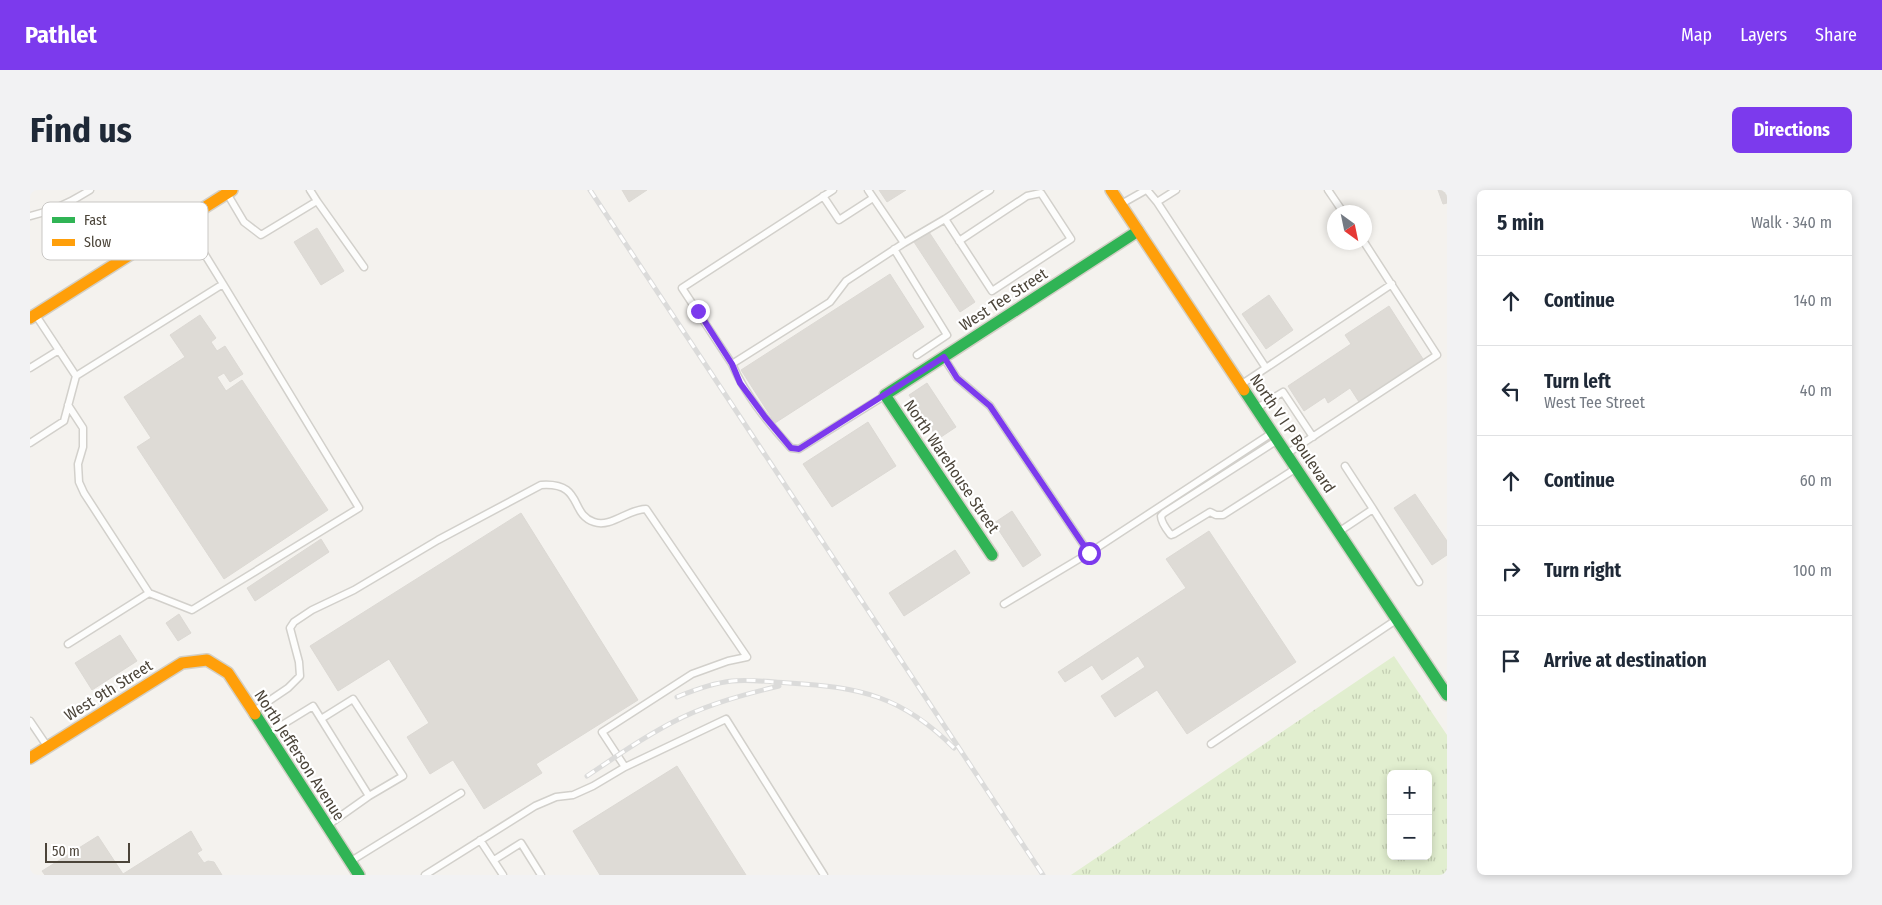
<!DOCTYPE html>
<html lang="en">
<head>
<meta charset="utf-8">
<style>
  body { margin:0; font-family:"Fira Sans Condensed",sans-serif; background:#f2f2f3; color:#1f2937 }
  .controls { position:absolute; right:15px; bottom:15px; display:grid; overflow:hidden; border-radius:8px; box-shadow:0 2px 8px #0003 }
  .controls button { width:45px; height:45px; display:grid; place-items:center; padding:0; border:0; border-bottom:1px solid #e0e1e3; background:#fff; color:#1f2937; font:25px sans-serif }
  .compass { position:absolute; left:1297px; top:15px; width:45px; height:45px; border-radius:50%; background:#fff; box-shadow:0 2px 8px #0003; rotate:147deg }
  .scale { position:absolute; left:15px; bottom:12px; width:85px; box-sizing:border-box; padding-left:5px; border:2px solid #4b4439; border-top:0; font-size:14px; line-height:18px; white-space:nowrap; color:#4b4439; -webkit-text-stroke:4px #fff; paint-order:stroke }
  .stop { position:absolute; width:15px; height:15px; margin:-11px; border:4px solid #7c3aed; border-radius:50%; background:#fff }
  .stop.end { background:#7c3aed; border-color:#fff; box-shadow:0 1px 5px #0008 }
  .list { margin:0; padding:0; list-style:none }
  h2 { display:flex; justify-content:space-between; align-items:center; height:65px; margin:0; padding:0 20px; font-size:21px }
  h2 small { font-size:16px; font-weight:400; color:#747a83 }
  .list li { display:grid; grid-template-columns:32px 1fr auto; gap:15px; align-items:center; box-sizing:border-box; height:90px; padding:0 20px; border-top:1px solid #e0e1e3 }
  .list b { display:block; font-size:19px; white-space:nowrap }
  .list p { margin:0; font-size:16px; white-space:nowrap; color:#747a83 }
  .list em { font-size:16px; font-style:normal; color:#747a83 }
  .icon { flex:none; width:28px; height:28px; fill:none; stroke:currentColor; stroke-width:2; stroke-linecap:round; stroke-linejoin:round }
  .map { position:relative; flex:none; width:1417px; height:685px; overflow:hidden; border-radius:8px }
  header { display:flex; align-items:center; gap:30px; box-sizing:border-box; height:70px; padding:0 25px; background:#7c3aed; color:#fff }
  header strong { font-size:24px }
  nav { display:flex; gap:28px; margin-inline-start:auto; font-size:18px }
  .intro { display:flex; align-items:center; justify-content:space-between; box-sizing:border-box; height:120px; padding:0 30px }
  h1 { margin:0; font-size:35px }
  .button { padding:12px 22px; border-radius:8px; background:#7c3aed; color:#fff; font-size:18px; font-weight:700 }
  main { display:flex; gap:30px; padding:0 30px }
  aside { flex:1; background:#fff; border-radius:8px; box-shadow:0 2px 8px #0003 }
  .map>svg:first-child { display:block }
</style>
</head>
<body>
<header>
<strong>Pathlet</strong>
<nav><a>Map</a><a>Layers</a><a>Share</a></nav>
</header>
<div class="intro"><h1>Find us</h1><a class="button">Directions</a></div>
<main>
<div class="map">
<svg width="1417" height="685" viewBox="0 0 1417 685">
  <defs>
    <pattern id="grass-tufts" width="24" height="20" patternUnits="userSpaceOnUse" patternTransform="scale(1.25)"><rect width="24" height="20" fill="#e1eecf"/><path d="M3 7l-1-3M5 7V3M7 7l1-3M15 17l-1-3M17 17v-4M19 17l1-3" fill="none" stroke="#c3cdb2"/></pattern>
  </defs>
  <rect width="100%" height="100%" fill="#f4f2ee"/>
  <path fill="url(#grass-tufts)" fill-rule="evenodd" d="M 1364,466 L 1417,545 L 1417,685 L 1041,685 ZM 1361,584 L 1398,584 L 1398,666 L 1361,666 Z"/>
  <path fill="#dedbd6" stroke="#dcd9d4" d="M 592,0 L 617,0 L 599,12 Z
    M 849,0 L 876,0 L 857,12 Z
    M 1408,0 L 1417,0 L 1417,13 L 1413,14 Z
    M 287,38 L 314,81 L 291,95 L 264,52 Z
    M 899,42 L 945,112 L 930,122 L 884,52 Z
    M 860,84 L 894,137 L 745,233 L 711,180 Z
    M 1239,105 L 1263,140 L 1236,159 L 1212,124 Z
    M 1359,116 L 1393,169 L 1329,212 L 1320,198 L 1298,213 L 1295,207 L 1274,221 L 1258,196 L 1321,154 L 1315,145 Z
    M 170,125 L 186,148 L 181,152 L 187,161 L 195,156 L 213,184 L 200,192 L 194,183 L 187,187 L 196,201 L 212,190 L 298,320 L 194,389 L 107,257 L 121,248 L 94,207 L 155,167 L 140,145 Z
    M 897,193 L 926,237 L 908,249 L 879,205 Z
    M 838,232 L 866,276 L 802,317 L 773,274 Z
    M 1385,304 L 1417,351 L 1417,365 L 1402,375 L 1364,318 Z
    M 982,321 L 1011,365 L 993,377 L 964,333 Z
    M 491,323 L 608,510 L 506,574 L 512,583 L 454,619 L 423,570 L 400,584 L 377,547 L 399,533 L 359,469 L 308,501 L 280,456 Z
    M 1179,341 L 1266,472 L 1157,544 L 1127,500 L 1085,527 L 1071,506 L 1115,477 L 1108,466 L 1072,490 L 1062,475 L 1035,492 L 1028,482 L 1156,398 L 1136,369 Z
    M 291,349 L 299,362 L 225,411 L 217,398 Z
    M 925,360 L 940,383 L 874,426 L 859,403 Z
    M 149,424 L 161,443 L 148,451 L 136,433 Z
    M 90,445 L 107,471 L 62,500 L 45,473 Z
    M 647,576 L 716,685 L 570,685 L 543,641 Z
    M 161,641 L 172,660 L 167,663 L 174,673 L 178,671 L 184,672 L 192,685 L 15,685 L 12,681 L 68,646 L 93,684 Z"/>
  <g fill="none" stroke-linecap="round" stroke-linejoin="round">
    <defs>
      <path id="lane" d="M 803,0 L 652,98 L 702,174 L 800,112 L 816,91 L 874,53 L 915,29
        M 838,0 L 874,53
        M 1117,0 L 1127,12 L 1146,0
        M 1298,0 L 1313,22
        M 198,5 L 214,32 L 231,45 L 287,11 L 280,0
        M 793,6 L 809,30 L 843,8
        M 287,11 L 334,77
        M 1127,12 L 1236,178
        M 1093,13 L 1116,0
        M 0,26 C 23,21 40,13 60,0
        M 929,51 L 997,6 L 1011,3 L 1041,49 L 962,101 L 915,29 L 960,0
        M 864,59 L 917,145 L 887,165
        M 7,127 L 46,186 L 193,94 L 156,34
        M 914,168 L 927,188 L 960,216 L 1059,363 L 1242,243
        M 702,174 C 715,205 738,233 761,258 L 769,259 L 854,206
        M 0,178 L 29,160
        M 1212,194 L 1362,94
        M 38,215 L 53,238 L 53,257 L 48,274 L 49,292 L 54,303 L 119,403
        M 1227,218 L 1253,202 L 1283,247
        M 1246,251 L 1134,323 L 1131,326 C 1131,333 1137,340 1141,345 L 1144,344 L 1180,322 L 1186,325 L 1193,325 L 1265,279
        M 0,253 L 34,231 L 46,186
        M 1258,263 L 1407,165 L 1334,52
        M 1315,276 L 1343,319
        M 1310,341 L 1343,319 L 1389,392
        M 974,414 L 1059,363
        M 38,454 L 119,403 L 162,420 L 329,318 L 193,94
        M 224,521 L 258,498 L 270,486 L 269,472 L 260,438 L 264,432 L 282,420 L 324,400 L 408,350 L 511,295 C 554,292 539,324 564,332 C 581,338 598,319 616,319 L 717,467 L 698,471 L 662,484 L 572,542 L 595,577
        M 291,529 L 323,509 L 373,586 L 339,606
        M 0,531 L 17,556
        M 239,543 L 283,516 L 339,606 L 298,635
        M 1181,554 L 1366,430
        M 450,650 L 473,685
        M 464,670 L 491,653 L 511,685
        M 321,671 L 431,603
        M 395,685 L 505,616 L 526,607 L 543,605 L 563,596 L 595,577 L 696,529 L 794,685"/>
      <path id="fast" d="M 1214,200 L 1417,505
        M 962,365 L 855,205 L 1108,41
        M 225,524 L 329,685"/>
      <path id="slow" d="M 1081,0 L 1214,200
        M 0,128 L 202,0
        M 0,568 L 152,473 L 177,470 L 198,483 L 225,524"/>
    </defs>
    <use href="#lane" stroke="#d2d0cb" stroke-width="9"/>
    <use href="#fast" stroke="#d3cfc5" stroke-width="14"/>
    <use href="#slow" stroke="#d3cfc5" stroke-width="14"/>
    <use href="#lane" stroke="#fdfdfc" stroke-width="6"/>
    <use href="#fast" stroke="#30b455" stroke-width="11"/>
    <use href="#slow" stroke="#ff9f0a" stroke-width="11"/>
    <defs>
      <path id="rail" d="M 560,0 L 1013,685
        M 647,507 C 664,500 683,493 702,491 C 720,489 740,492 759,493 C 830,497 872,506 924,558
        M 557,586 C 587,566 618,544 651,528 C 682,513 716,504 749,496"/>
    </defs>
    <use href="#rail" stroke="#dbdbda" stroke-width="5"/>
    <use href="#rail" stroke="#fff" stroke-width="3" stroke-dasharray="9" stroke-linecap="butt"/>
  </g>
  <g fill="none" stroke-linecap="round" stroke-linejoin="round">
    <path stroke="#7c3aed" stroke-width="6" d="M 668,121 L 702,174 L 710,193 L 735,227 L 761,258 L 769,259 L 914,167 L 927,188 L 960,216 L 1059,363"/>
  </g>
  <g text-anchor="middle" stroke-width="4.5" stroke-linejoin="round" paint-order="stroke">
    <g font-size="16" fill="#4b4439" stroke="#fff">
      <text transform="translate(973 109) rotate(-33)" y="6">West Tee Street</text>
      <text transform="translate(1263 243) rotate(56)" y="6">North V I P Boulevard</text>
      <text transform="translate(922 276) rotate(56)" y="6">North Warehouse Street</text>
      <text transform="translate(78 500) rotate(-32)" y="6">West 9th Street</text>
      <text transform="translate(270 565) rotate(57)" y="6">North Jefferson Avenue</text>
    </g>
  </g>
  <rect x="12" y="12" width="166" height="58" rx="8" fill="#fff" stroke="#c9c7c4" stroke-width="1"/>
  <rect x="22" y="27" width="23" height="6" fill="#30b455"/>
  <rect x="22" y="49" width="23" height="7" fill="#ff9f0a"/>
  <g font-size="14" fill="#4b4439">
    <text x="54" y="35">Fast</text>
    <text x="54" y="57">Slow</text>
  </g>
</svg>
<div class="controls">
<button>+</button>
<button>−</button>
</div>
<svg class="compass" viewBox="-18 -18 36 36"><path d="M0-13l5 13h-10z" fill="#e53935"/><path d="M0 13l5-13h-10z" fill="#747a83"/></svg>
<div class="scale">50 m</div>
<div class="stop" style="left:1059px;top:363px"></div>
<div class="stop end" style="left:668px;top:121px"></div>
</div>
<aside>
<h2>5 min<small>Walk · 340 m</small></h2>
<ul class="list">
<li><svg class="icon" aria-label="ahead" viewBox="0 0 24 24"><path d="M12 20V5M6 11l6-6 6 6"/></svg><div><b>Continue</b></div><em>140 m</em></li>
<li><svg class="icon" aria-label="left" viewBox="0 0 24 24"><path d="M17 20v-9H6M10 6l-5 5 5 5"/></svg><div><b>Turn left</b><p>West Tee Street</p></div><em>40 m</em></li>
<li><svg class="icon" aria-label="ahead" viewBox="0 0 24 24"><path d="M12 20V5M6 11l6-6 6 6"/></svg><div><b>Continue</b></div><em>60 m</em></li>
<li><svg class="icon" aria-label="right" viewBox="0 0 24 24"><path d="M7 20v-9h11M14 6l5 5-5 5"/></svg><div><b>Turn right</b></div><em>100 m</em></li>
<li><svg class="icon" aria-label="arrive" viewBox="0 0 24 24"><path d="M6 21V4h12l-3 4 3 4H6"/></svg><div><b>Arrive at destination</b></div></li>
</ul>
</aside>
</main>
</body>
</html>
